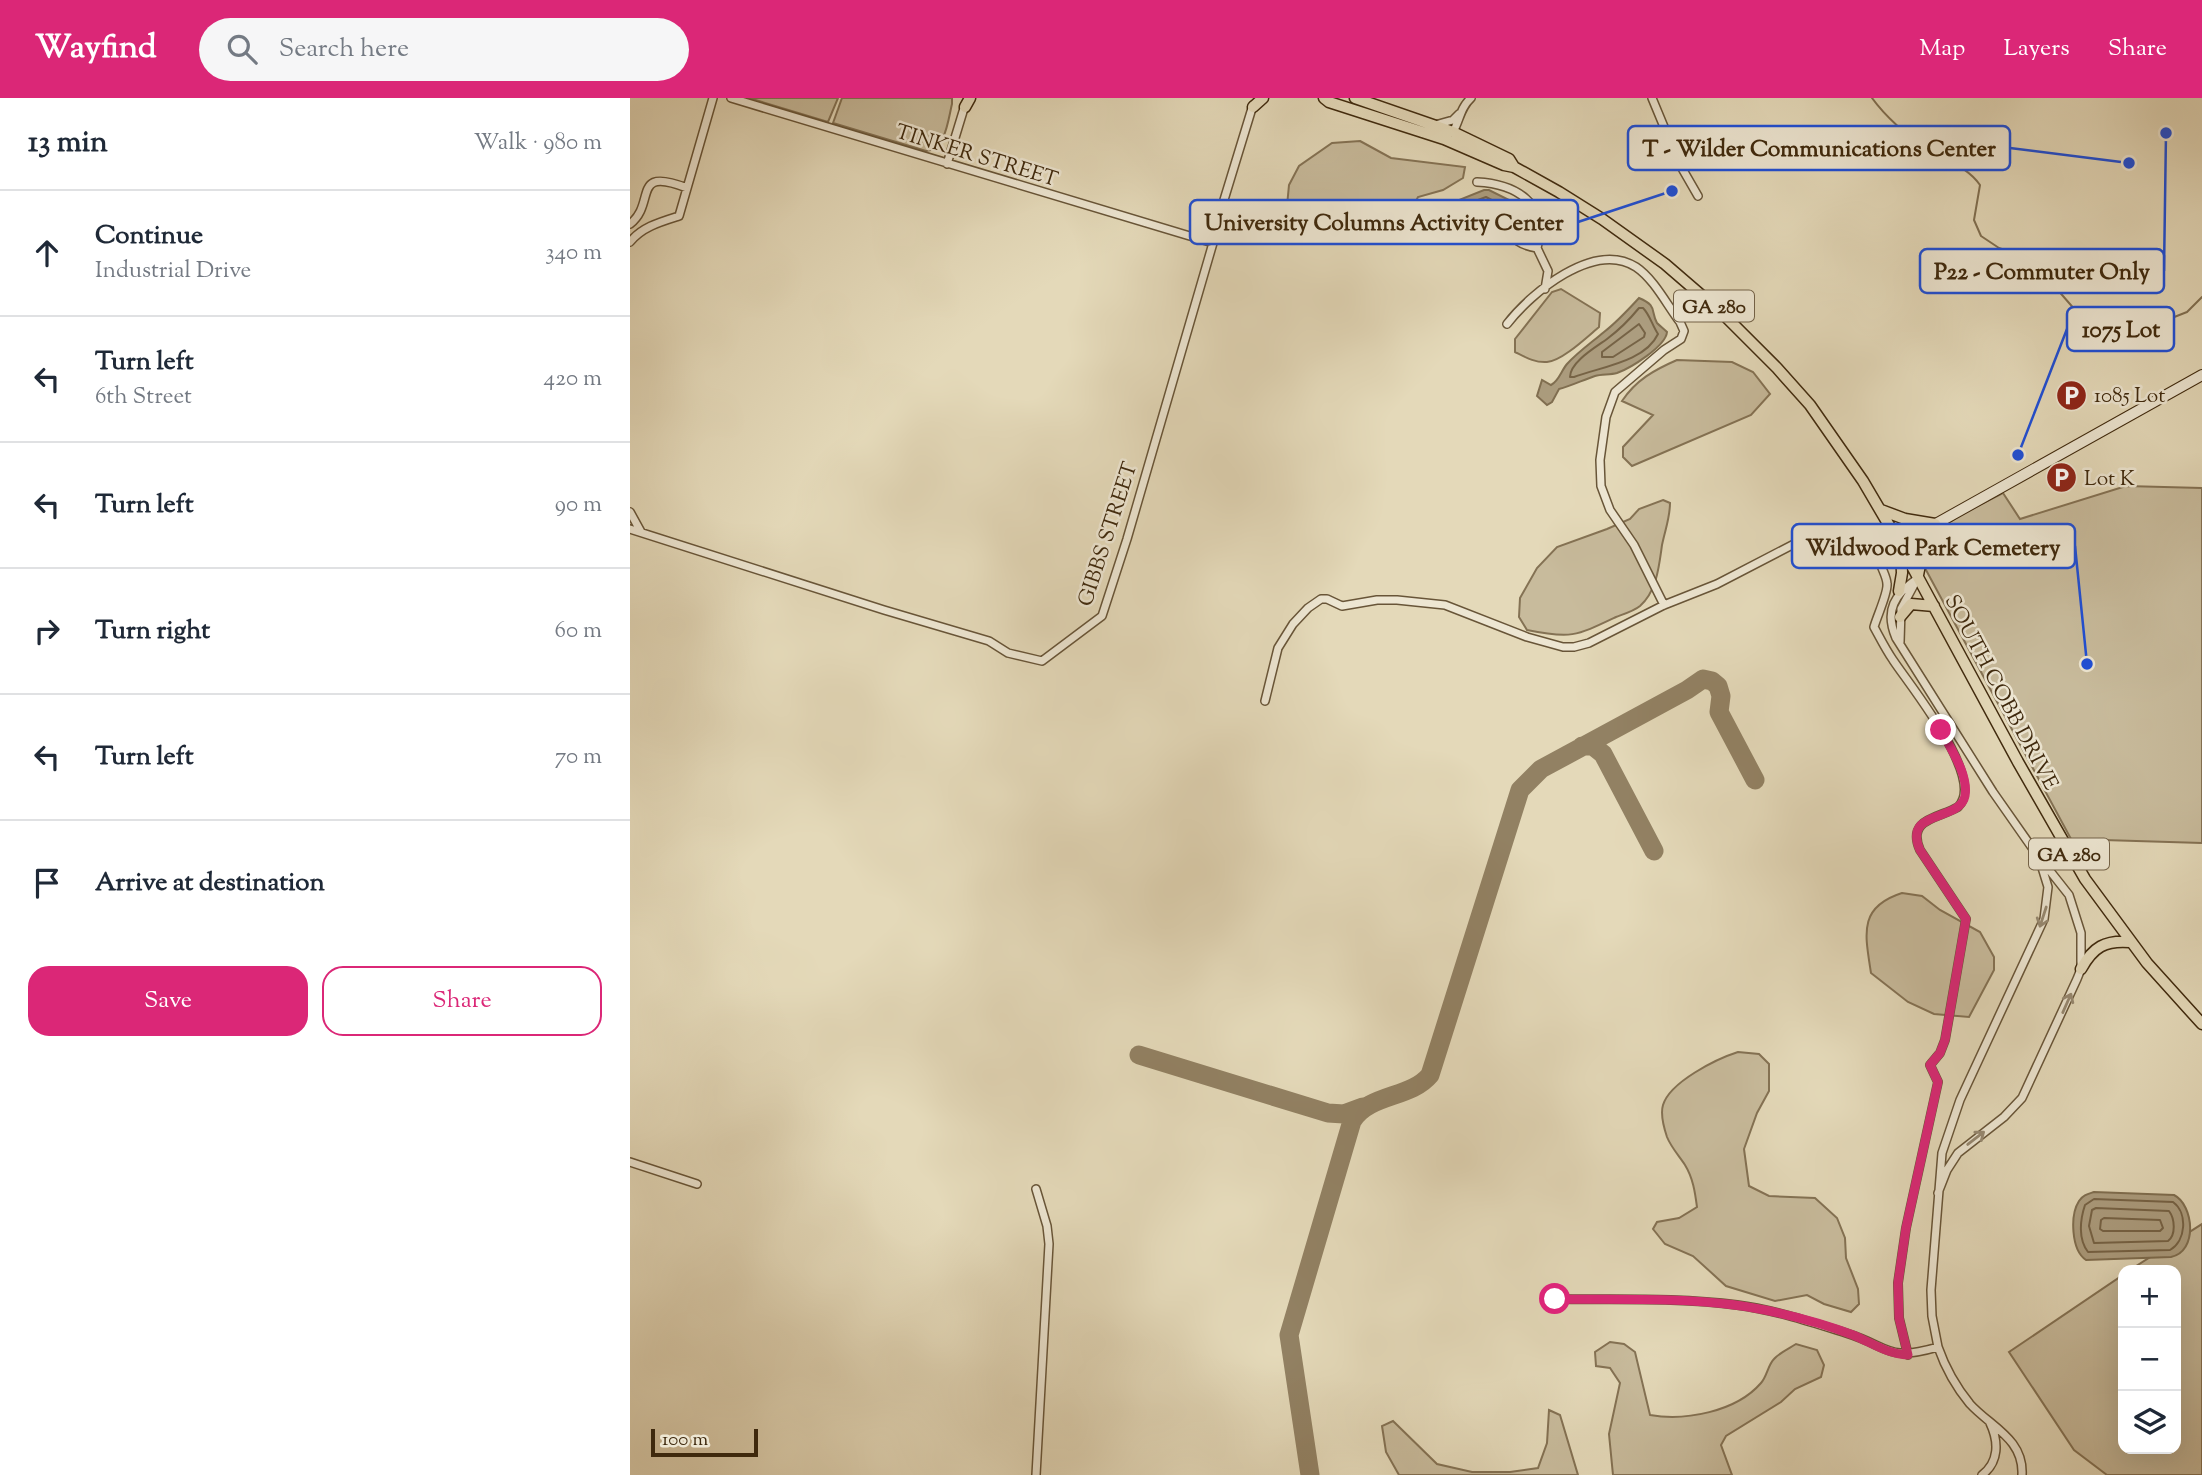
<!DOCTYPE html>
<html lang="en">
<head>
<meta charset="utf-8">
<style>
  body { margin:0; font-family:"Sorts Mill Goudy",serif; background:#f6f6f7; color:#1f2937 }
  .controls { position:absolute; right:21px; bottom:21px; display:grid; overflow:hidden; border-radius:14px; box-shadow:0 7px 28px #0002 }
  .controls button { width:63px; height:63px; display:grid; place-items:center; padding:0; border:0; border-bottom:2px solid #e0e1e3; background:#fff; color:#1f2937; font:35px sans-serif }
  .scale { position:absolute; left:21px; bottom:18px; width:107px; box-sizing:border-box; padding-left:7px; border:4px solid #3f290d; border-top:0; font-size:19px; line-height:24px; white-space:nowrap; color:#3f290d; -webkit-text-stroke:5px #ede6d2; paint-order:stroke }
  .stop { position:absolute; width:21px; height:21px; margin:-16px; border:5px solid #db2777; border-radius:50%; background:#fff }
  .stop.end { background:#db2777; border-color:#fff; box-shadow:0 2px 7px #0008 }
  .list { margin:0; padding:0; list-style:none }
  h2 { display:flex; justify-content:space-between; align-items:center; height:91px; margin:0; padding:0 28px; font-size:30px }
  h2 small { font-size:23px; font-weight:400; color:#747a83 }
  .list li { display:grid; grid-template-columns:46px 1fr auto; gap:21px; align-items:center; box-sizing:border-box; height:126px; padding:0 28px; border-top:2px solid #e0e1e3 }
  .list b { display:block; font-size:26px; white-space:nowrap }
  .list p { margin:0; font-size:23px; white-space:nowrap; color:#747a83 }
  .list em { font-size:23px; font-style:normal; color:#747a83 }
  .actions { display:flex; gap:14px; padding:21px 28px }
  .actions a { flex:1; padding:16px 0; border:2px solid #db2777; border-radius:21px; text-align:center; font-size:24px; color:#db2777 }
  .actions .main { background:#db2777; color:#fff }
  .icon { flex:none; width:38px; height:38px; fill:none; stroke:currentColor; stroke-width:2; stroke-linecap:round; stroke-linejoin:round }
  .map { position:relative; flex:none; width:1572px; height:1377px; overflow:hidden }
  header { display:flex; align-items:center; gap:42px; box-sizing:border-box; height:98px; padding:0 35px; background:#db2777; color:#fff }
  header strong { font-size:33px }
  nav { display:flex; gap:38px; margin-inline-start:auto; font-size:24px }
  .search { width:490px; height:63px; background:#f6f6f7; display:flex; align-items:center; gap:18px; box-sizing:border-box; padding:0 24px; border-radius:38px; color:#747a83; font-size:26px }
  main { display:flex }
  aside { flex:1; background:#fff }
  .map>svg:first-child { display:block }
</style>
</head>
<body>
<header>
<strong>Wayfind</strong>
<div class="search"><svg class="icon" aria-label="search" viewBox="0 0 24 24"><circle cx="10" cy="10" r="6"/><path d="M15 15l6 6"/></svg>Search here</div>
<nav><a>Map</a><a>Layers</a><a>Share</a></nav>
</header>
<main>
<aside>
<h2>13 min<small>Walk · 980 m</small></h2>
<ul class="list">
<li><svg class="icon" aria-label="ahead" viewBox="0 0 24 24"><path d="M12 20V5M6 11l6-6 6 6"/></svg><div><b>Continue</b><p>Industrial Drive</p></div><em>340 m</em></li>
<li><svg class="icon" aria-label="left" viewBox="0 0 24 24"><path d="M17 20v-9H6M10 6l-5 5 5 5"/></svg><div><b>Turn left</b><p>6th Street</p></div><em>420 m</em></li>
<li><svg class="icon" aria-label="left" viewBox="0 0 24 24"><path d="M17 20v-9H6M10 6l-5 5 5 5"/></svg><div><b>Turn left</b></div><em>90 m</em></li>
<li><svg class="icon" aria-label="right" viewBox="0 0 24 24"><path d="M7 20v-9h11M14 6l5 5-5 5"/></svg><div><b>Turn right</b></div><em>60 m</em></li>
<li><svg class="icon" aria-label="left" viewBox="0 0 24 24"><path d="M17 20v-9H6M10 6l-5 5 5 5"/></svg><div><b>Turn left</b></div><em>70 m</em></li>
<li><svg class="icon" aria-label="arrive" viewBox="0 0 24 24"><path d="M6 21V4h12l-3 4 3 4H6"/></svg><div><b>Arrive at destination</b></div></li>
</ul>
<div class="actions"><a class="main">Save</a><a>Share</a></div>
</aside>
<div class="map">
<svg width="1572" height="1377" viewBox="0 0 1572 1377">
  <rect width="100%" height="100%" fill="#e4d9b9"/>
  <filter id="stains"><feTurbulence type="fractalNoise" baseFrequency=".00286" numOctaves="4"/><feColorMatrix values="0 0 0 0 .2 0 0 0 0 .09 0 0 0 0 .02 0 0 0 .5 -.17"/></filter>
  <radialGradient id="worn" r=".72"><stop offset=".6" stop-color="#630" stop-opacity="0"/><stop offset="1" stop-color="#630" stop-opacity=".3"/></radialGradient>
  <path fill="#c8bb9c" stroke="#847254" stroke-width="2" d="M 119,0 L 208,0 L 198,24 Z
    M 212,0 L 322,0 L 322,6 C 318,22 316,51 296,53 L 203,25 Z
    M 730,43 L 761,60 L 835,69 L 833,80 L 813,92 L 788,99 L 770,133 L 691,134 L 675,127 L 657,108 L 659,87 L 669,68 L 702,45 Z
    M 931,191 L 970,215 L 969,229 C 957,239 932,263 917,264 C 905,265 895,259 885,254 L 885,241 L 922,194 Z
    M 1047,262 L 1102,264 L 1123,274 L 1140,296 L 1121,317 L 1002,368 L 993,359 L 993,349 L 1023,317 L 992,303 C 1006,282 1024,272 1047,262 Z
    M 1496,388 L 1572,390 L 1572,745 L 1441,741 L 1296,472 C 1292,427 1339,414 1373,395 L 1390,421 Z
    M 1033,402 L 1040,405 C 1040,420 1035,432 1032,447 C 1029,468 1027,493 1010,508 C 1004,513 994,516 986,519 C 946,538 941,541 897,532 L 889,519 L 890,500 L 907,470 L 927,449 L 977,431 L 1000,421 L 1009,411 Z
    M 1272,795 L 1292,798 L 1310,812 L 1350,834 L 1364,859 L 1364,872 L 1339,919 L 1304,916 L 1278,904 L 1241,875 C 1235,836 1228,809 1272,795 Z
    M 1108,954 L 1129,956 L 1139,966 L 1139,993 L 1127,1015 L 1114,1051 L 1119,1088 L 1139,1098 L 1185,1100 L 1207,1120 L 1215,1140 L 1216,1160 L 1228,1191 L 1229,1206 L 1221,1214 L 1194,1206 L 1177,1197 L 1145,1203 L 1096,1188 L 1063,1158 L 1035,1146 L 1023,1131 L 1027,1124 L 1049,1120 L 1067,1109 C 1065,1094 1063,1080 1055,1067 C 1049,1058 1041,1049 1037,1039 C 1034,1030 1030,1017 1033,1007 C 1040,984 1086,961 1108,954 Z
    M 1572,1126 L 1572,1377 L 1477,1377 L 1444,1352 L 1379,1254 L 1493,1177 L 1493,1351 L 1546,1351 L 1546,1172 L 1500,1172 Z
    M 980,1244 L 994,1246 L 1005,1254 L 1020,1317 C 1055,1323 1106,1314 1131,1285 C 1137,1278 1138,1267 1144,1261 C 1149,1255 1160,1250 1166,1246 L 1187,1252 L 1194,1267 L 1191,1279 L 1165,1291 L 1151,1304 L 1096,1338 L 1091,1347 L 1102,1377 L 983,1377 L 979,1336 L 990,1285 L 980,1270 L 966,1268 L 965,1254 Z
    M 919,1312 L 930,1317 L 948,1377 L 769,1377 L 756,1354 L 752,1328 L 763,1323 L 807,1366 L 842,1374 L 880,1374 L 908,1370 L 917,1345 Z"/>
  <path fill="#ac9d7f" stroke="#806f51" stroke-width="2" d="M 854,92 L 859,92 L 883,104 C 879,113 867,126 856,127 C 847,128 819,120 810,118 L 819,106 Z
    M 1009,200 C 1028,208 1020,212 1027,225 C 1030,228 1034,231 1037,234 C 1036,248 1001,270 987,275 C 980,277 972,276 965,278 C 953,282 941,288 929,291 L 922,304 L 917,307 L 907,298 L 912,282 L 921,287 C 929,283 931,273 937,266 C 948,254 961,245 974,234 C 987,224 998,212 1009,200 Z
    M 1464,1094 L 1544,1097 C 1564,1107 1568,1154 1541,1159 L 1456,1162 C 1441,1152 1440,1117 1449,1103 C 1453,1097 1458,1096 1464,1094 Z"/>
  <g fill="none" stroke-linecap="round" stroke-linejoin="round">
    <path stroke="#766346" stroke-width="2" d="M 856,99 L 871,107 L 858,119 L 829,113 L 829,109 Z
      M 1009,210 L 1013,210 C 1020,217 1022,227 1028,236 C 1015,264 970,269 944,279 L 940,279 C 940,264 966,249 977,241 C 989,232 1000,221 1009,210 Z
      M 1009,226 L 1015,235 L 1014,239 L 983,259 L 972,259 L 972,254 Z
      M 1464,1101 L 1543,1104 C 1558,1115 1556,1143 1540,1152 L 1458,1154 C 1448,1141 1450,1122 1455,1107 Z
      M 1466,1110 L 1539,1113 C 1545,1121 1546,1137 1538,1143 L 1464,1145 L 1459,1128 L 1462,1112 Z
      M 1474,1120 L 1530,1122 L 1533,1130 L 1530,1133 L 1473,1133 L 1470,1131 L 1471,1122 Z"/>
    <path stroke="#806f51" stroke-width="2" d="M 1242,0 C 1255,18 1276,37 1295,49 C 1314,62 1337,68 1350,87 L 1344,122 L 1351,138 L 1369,150 L 1389,157 L 1413,175 L 1446,213 L 1483,222 L 1503,220 L 1529,225 L 1557,214 L 1572,199"/>
    <path stroke="#928163" stroke-width="19" d="M 952,648 L 963,648 L 973,656 L 1024,753
      M 509,957 L 698,1015 L 714,1016 L 733,1009
      M 680,1377 L 659,1237 L 722,1023 C 740,995 780,1001 800,977 L 890,692 L 911,671 L 1057,592 L 1073,581 L 1082,583 L 1088,588 L 1091,598 L 1089,614 L 1125,682"/>
    <defs>
      <path id="street" d="M 101,0 L 583,145
        M 1022,0 L 1049,65 L 1068,98
        M 805,27 L 823,22 L 829,16
        M 823,34 C 830,22 830,10 841,0
        M 317,66 L 335,7
        M 847,84 C 885,86 920,105 907,150
        M 902,109 C 873,123 874,145 907,150 L 918,173 L 915,191
        M 0,126 C 27,105 0,68 57,90
        M 0,144 C 12,129 30,124 49,118 L 83,0
        M 877,226 C 901,195 964,142 1006,169 C 1024,181 1037,207 1050,224 L 1054,233 L 1051,241 L 1034,252 L 985,294 L 976,319 L 970,362 L 971,388 L 980,412 L 1004,447 L 1034,507
        M 0,414 L 11,434
        M 0,431 L 254,512 L 359,543 L 378,555 L 412,563 L 472,518 L 497,441 L 583,145 L 586,128 L 623,7
        M 1288,480 C 1265,496 1254,512 1266,540 L 1363,694 L 1405,754 L 1439,797 L 1451,835 L 1451,871 L 1447,881 L 1392,1000 L 1374,1019 L 1328,1055 L 1317,1072 L 1308,1095
        M 1270,544 L 1271,511 L 1286,483
        M 635,603 L 648,550 L 663,526 L 678,510 L 691,501 L 697,501 L 712,508 L 747,502 L 767,502 L 815,507 L 897,539 L 933,549 L 944,549 L 959,545 L 1034,507 L 1087,486 L 1193,431 C 1226,429 1241,438 1252,470 C 1254,475 1257,481 1257,486 C 1258,495 1247,518 1244,529 C 1250,540 1256,552 1263,562 C 1280,588 1357,681 1328,709 C 1310,720 1276,720 1290,752 L 1336,821 L 1315,942 L 1310,955 L 1300,967 L 1308,984 L 1276,1130 L 1268,1185 L 1269,1220 L 1278,1257
        M 0,1064 L 67,1086
        M 406,1091 L 417,1128 L 419,1146 L 406,1377
        M 925,1201 C 985,1202 1048,1199 1107,1207 C 1145,1212 1181,1224 1216,1235 C 1261,1249 1256,1264 1308,1249 C 1315,1269 1326,1289 1340,1306 C 1361,1329 1394,1341 1392,1377
        M 1308,1249 L 1302,1218 L 1301,1192 L 1312,1055 L 1330,1002 L 1414,821 L 1418,789 L 1410,763
        M 1352,1377 C 1369,1364 1369,1344 1360,1325"/>
      <path id="secondary" d="M 1270,446 L 1572,277"/>
      <path id="primary" d="M 694,0 L 699,4 L 814,41 L 874,67 L 884,69 L 929,94 L 972,121 L 1035,166 L 1093,216 L 1147,270 L 1180,307 L 1233,383 L 1270,446 L 1388,664 L 1455,781 L 1517,865 L 1572,926
        M 725,0 L 823,34 L 879,61 L 884,69
        M 335,9 L 340,0
        M 623,9 L 633,0
        M 1251,412 L 1275,421 L 1305,426
        M 1288,477 L 1295,441 L 1305,426
        M 1269,493 L 1272,475 L 1271,452
        M 1270,519 L 1281,506 L 1304,508
        M 1451,871 C 1463,849 1475,842 1500,844"/>
    </defs>
    <use href="#street" stroke="#685538" stroke-width="10"/>
    <use href="#secondary" stroke="#3f290d" stroke-width="12"/>
    <use href="#primary" stroke="#3f290d" stroke-width="13"/>
    <use href="#street" stroke="#ede6d2" stroke-width="7"/>
    <use href="#secondary" stroke="#ede6d2" stroke-width="10"/>
    <use href="#primary" stroke="#e4d9b9" stroke-width="10"/>
  </g>
  <defs><path id="oneway-shaft" d="M-6 0H5M1.5-3L5.5 0L1.5 3" fill="none" stroke-width="1.6" stroke-linecap="round" stroke-linejoin="round" transform="scale(1.75)"/></defs>
  <g stroke="#968870">
    <use href="#oneway-shaft" transform="translate(1413 819) rotate(108)"/>
    <use href="#oneway-shaft" transform="translate(1437 905) rotate(-66)"/>
    <use href="#oneway-shaft" transform="translate(1346 1040) rotate(-38)"/>
  </g>
  <g fill="none" stroke-linecap="round" stroke-linejoin="round">
    <path stroke="#db2777" stroke-width="9" d="M 925,1201 C 993,1202 1068,1198 1135,1212 C 1164,1218 1195,1226 1223,1237 C 1242,1245 1257,1256 1278,1257 L 1269,1220 L 1268,1185 L 1276,1130 L 1308,984 L 1300,967 L 1310,955 L 1315,942 L 1336,821 L 1290,752 C 1272,711 1330,724 1335,698 C 1339,677 1320,650 1311,632"/>
  </g>
  <defs>
    <symbol id="parking-disc" viewBox="-11 -11 22 22"><circle r="9.5" fill="#8f2418" stroke="#ede6d2"/><path d="M-3.5-5.5H1a3.5 3.5 0 0 1 0 7H-1V5.5H-3.5ZM-1-3.4V-.6H.8a1.4 1.4 0 0 0 0-2.8Z" fill="#fff"/></symbol>
  </defs>
  <g fill-rule="evenodd">
    <use href="#parking-disc" x="1424" y="280" width="35" height="35"/>
    <use href="#parking-disc" x="1414" y="362" width="35" height="35"/>
  </g>
  <g text-anchor="middle" stroke-width="5" stroke-linejoin="round" paint-order="stroke">
    <g fill="#ede6d2" stroke="#736248" stroke-width="2">
      <rect x="1044" y="192.5" width="80" height="31" rx="5"/>
      <rect x="1399" y="740.5" width="80" height="31" rx="5"/>
    </g>
    <g font-size="19" font-weight="bold" fill="#3f290d">
      <text x="1084" y="215">GA 280</text>
      <text x="1439" y="763">GA 280</text>
    </g>
    <g font-size="21" fill="#3f290d" stroke="#ede6d2">
      <text transform="translate(347 57) rotate(17)" y="7">TINKER STREET</text>
      <text transform="translate(477 436) rotate(-72)" y="7">GIBBS STREET</text>
      <text transform="translate(1372 594) rotate(62)" y="7">SOUTH COBB DRIVE</text>
    </g>
    <g font-size="21" fill="#3f290d" stroke="#ede6d2" text-anchor="start">
      <text x="1464" y="304">1085 Lot</text>
      <text x="1454" y="387">Lot K</text>
    </g>
  </g>
  <path fill="none" stroke="#1d4ed8" stroke-width="2.5" d="M1499 65L1380 50M1042 93L948 124M1536 35L1534 173M1388 357L1437 231M1457 566L1445 448"/>
  <g fill="#1d4ed8" stroke="#ede6d2" stroke-width="2.5">
    <circle cx="1499" cy="65" r="7"/>
    <circle cx="1042" cy="93" r="7"/>
    <circle cx="1536" cy="35" r="7"/>
    <circle cx="1388" cy="357" r="7"/>
    <circle cx="1457" cy="566" r="7"/>
  </g>
  <g fill="#ede6d2" stroke="#1d4ed8" stroke-width="2.5">
    <rect x="998" y="28" width="382" height="44" rx="7"/>
    <rect x="560" y="102" width="388" height="44" rx="7"/>
    <rect x="1290" y="151" width="244" height="44" rx="7"/>
    <rect x="1437" y="209" width="107" height="44" rx="7"/>
    <rect x="1162" y="426" width="283" height="44" rx="7"/>
  </g>
  <g font-size="23" text-anchor="middle" font-weight="bold" fill="#3f290d">
    <text x="1189" y="58">T - Wilder Communications Center</text>
    <text x="754" y="132">University Columns Activity Center</text>
    <text x="1412" y="181">P22 - Commuter Only</text>
    <text x="1491" y="239">1075 Lot</text>
    <text x="1303" y="457">Wildwood Park Cemetery</text>
  </g>
  <rect width="100%" height="100%" filter="url(#stains)"/>
  <rect width="100%" height="100%" fill="url(#worn)"/>
</svg>
<div class="controls">
<button>+</button>
<button>−</button>
<button><svg class="icon" aria-label="layers" viewBox="0 0 24 24"><path d="M12 4l9 5-9 5-9-5zM3 14l9 5 9-5"/></svg></button>
</div>
<div class="scale">100 m</div>
<div class="stop" style="left:925px;top:1201px"></div>
<div class="stop end" style="left:1311px;top:632px"></div>
</div>
</main>
</body>
</html>
